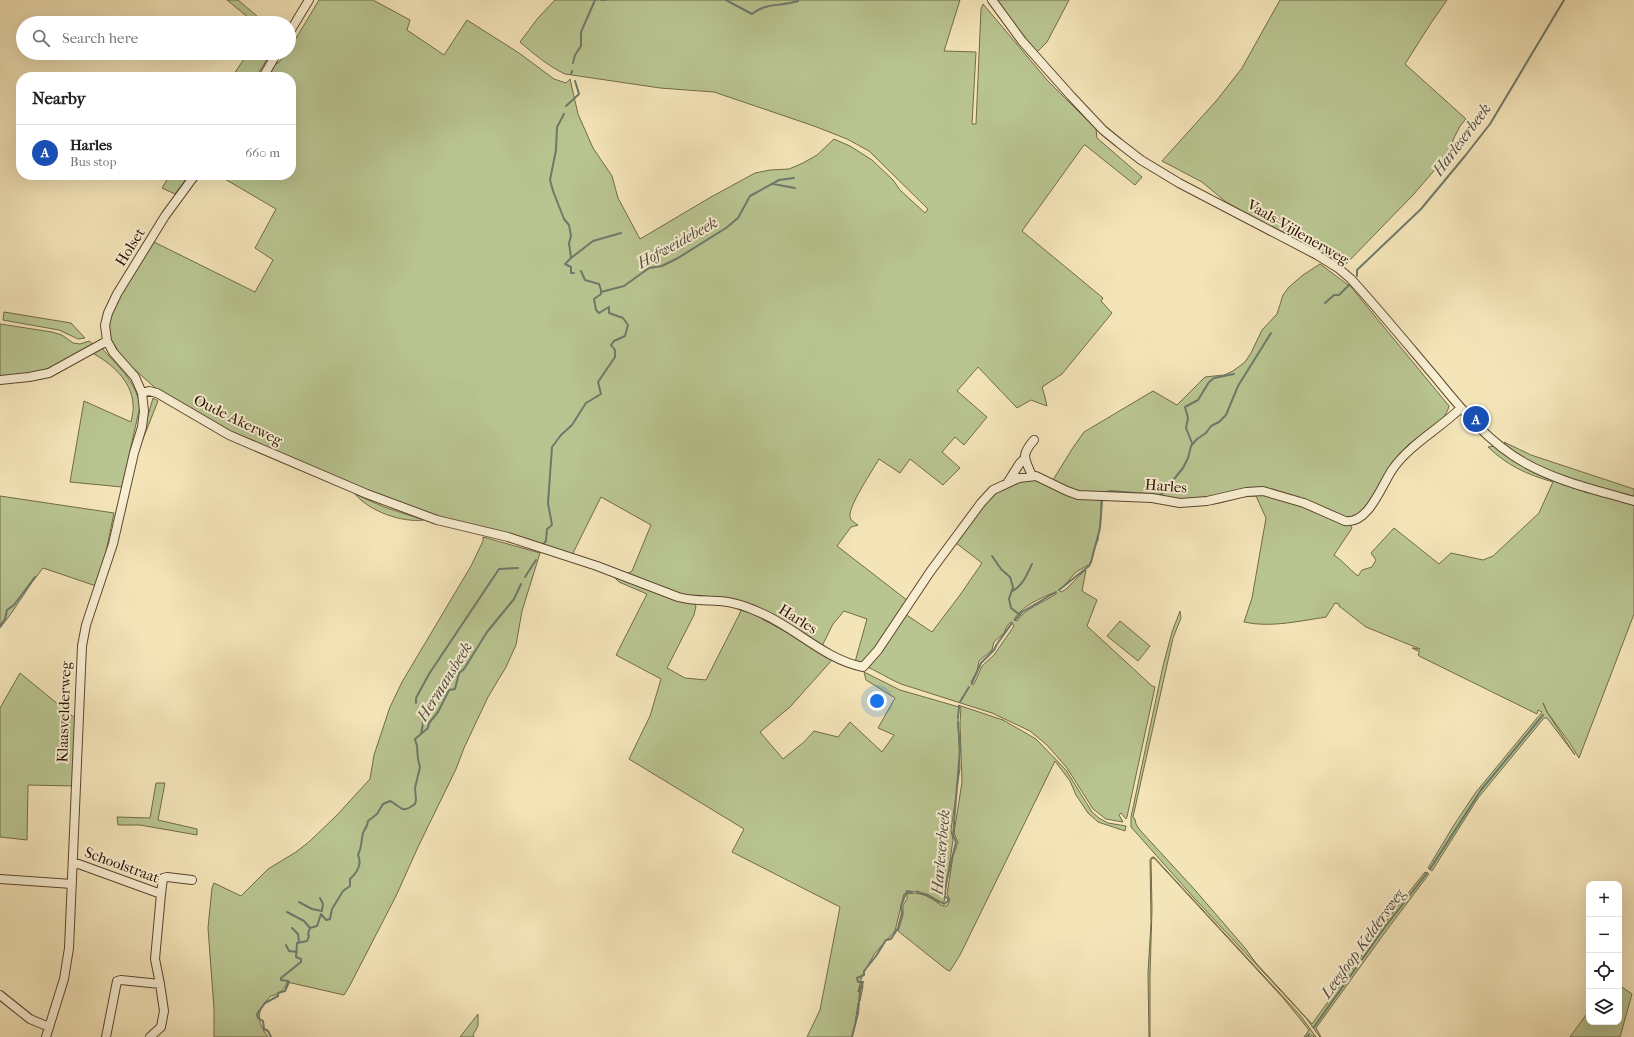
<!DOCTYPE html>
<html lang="en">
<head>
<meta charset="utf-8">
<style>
  body { margin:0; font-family:"IM FELL French Canon",serif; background:#f2f2f2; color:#202124 }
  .controls { position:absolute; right:12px; bottom:12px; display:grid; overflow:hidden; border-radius:8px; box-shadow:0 4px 16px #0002 }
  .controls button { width:36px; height:36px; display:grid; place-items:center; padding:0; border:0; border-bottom:1px solid #e0e0e0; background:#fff; color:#202124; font:20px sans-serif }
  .you { position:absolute; left:877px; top:701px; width:14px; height:14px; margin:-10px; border:3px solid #fff; border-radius:50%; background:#1a73e8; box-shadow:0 0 0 6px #1a73e833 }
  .badge { display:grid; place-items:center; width:26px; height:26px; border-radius:50%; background:#2563eb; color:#fff; font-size:13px; font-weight:700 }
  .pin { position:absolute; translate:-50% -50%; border:2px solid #fff; box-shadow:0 1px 4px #0006 }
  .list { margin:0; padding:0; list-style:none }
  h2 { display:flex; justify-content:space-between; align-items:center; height:52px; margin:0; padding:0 16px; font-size:17px }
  h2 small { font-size:13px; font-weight:400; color:#757577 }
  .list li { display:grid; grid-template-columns:26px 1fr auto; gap:12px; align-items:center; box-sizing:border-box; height:56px; padding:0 16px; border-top:1px solid #e0e0e0 }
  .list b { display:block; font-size:15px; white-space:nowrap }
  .list p { margin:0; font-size:13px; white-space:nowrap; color:#757577 }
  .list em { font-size:13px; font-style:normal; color:#757577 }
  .icon { flex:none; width:22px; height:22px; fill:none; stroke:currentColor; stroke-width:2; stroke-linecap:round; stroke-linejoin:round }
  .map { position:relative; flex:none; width:1634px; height:1037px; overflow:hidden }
  .search { position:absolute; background:#fff; box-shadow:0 4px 16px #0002; left:16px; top:16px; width:280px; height:44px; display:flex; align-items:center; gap:10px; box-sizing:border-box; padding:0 14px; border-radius:22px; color:#757577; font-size:15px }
  .panel { position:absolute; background:#fff; box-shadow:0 4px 16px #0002; left:16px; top:72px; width:280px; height:108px; border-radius:16px }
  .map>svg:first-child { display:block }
</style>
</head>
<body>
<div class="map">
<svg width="1634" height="1037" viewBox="0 0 1634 1037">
  <rect width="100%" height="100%" fill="#f4e5b9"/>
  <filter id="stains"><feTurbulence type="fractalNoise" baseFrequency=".005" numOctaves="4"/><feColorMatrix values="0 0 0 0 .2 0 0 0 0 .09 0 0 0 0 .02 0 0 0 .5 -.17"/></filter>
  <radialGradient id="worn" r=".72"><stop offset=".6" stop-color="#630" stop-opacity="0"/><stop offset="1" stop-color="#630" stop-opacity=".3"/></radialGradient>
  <path fill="#b9c591" stroke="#726a49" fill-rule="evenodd" d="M 227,0 L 238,0 L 258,17 L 268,23 L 255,23 Z
    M 319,0 L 373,0 L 410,20 L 407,30 L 444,55 L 467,20 L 519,53 L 554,79 L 566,83 L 570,79 L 578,114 L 593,148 L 612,176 L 618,198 L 640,239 L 711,197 L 755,173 L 770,170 L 789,169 L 803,163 L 817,155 L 834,139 L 850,146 L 872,160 L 893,180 L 900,190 L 925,213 L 928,209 L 869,151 L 847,139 L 814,126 L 714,92 L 660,88 L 565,74 C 548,66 534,54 520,42 L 538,18 L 555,0 L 960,0 L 944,51 L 976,52 L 972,124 L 976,124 L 981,9 L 983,4 L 1048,81 L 1096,129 L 1097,138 L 1142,177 L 1135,185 L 1085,145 L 1084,145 L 1022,231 L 1103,298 L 1101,301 L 1112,313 L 1062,374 L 1042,387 L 1045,397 L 1047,406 L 1031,400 L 1017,408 L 978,367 L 957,391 L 987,417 L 964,445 L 955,437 L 942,452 L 960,468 L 943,485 L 910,459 L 900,473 L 879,459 C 873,470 848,506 850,517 C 851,521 855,523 858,525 L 851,527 L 837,546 L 912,604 L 905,614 L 932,632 L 960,595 L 982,563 L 956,543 L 971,520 L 1001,486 L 1034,478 L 1101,499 L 1101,516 L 1098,540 L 1094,549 L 1091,562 L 1088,567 L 1088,565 L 1076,572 L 1063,587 L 1059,590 L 1061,592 C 1069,589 1077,576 1086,570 L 1082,591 L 1097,600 L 1087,626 L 1152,686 L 1155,687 L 1127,817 L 1126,819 L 1121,813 L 1119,815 L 1123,822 L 1106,819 L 1093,809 L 1067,768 L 1047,745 L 1030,731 L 992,713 L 901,684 C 885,677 871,667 855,662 L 867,619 L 844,611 L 833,624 L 822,646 L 745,606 L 691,600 L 696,606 L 694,615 L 667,668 L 685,678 L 706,680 L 739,615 L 742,608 L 786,632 L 832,660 L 790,707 L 760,732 L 783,759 L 804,742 L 814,731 L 838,737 L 850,722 L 882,752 L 894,735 L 878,728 L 895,698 L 866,680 L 864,672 L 900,690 L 959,707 L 958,719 L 960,768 L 951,830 L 953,840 L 944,902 L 940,903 L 917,891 L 904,894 L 895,931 L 875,953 L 862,976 L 858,992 L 862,982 L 863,986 L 860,1001 L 858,1003 L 855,1024 L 852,1037 L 807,1037 L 820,1010 L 840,907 L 732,852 L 744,829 L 629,759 L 650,716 L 661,679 L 616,655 L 647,594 L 619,582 L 614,577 L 621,577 L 632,571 L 651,525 L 601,497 L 571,557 L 425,515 L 272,451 L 197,415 L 161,393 L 124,360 L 110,338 L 106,326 L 110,312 L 152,241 L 255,292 L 273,260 L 255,248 L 276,209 L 218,175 L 291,175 L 291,77 L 263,77 L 271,65 L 278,63 L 287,53 L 289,53 L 289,50 ZM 1056,592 L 1056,594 C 1043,603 1025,608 1017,621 L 1014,620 C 1020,607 1042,597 1056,592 ZM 1011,622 L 1014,626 L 994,655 L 982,666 L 974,684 L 972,685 L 971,682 L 977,671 L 979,661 L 992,650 L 994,642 L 1004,633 L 1007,626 Z
    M 994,0 L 1069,0 L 1047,42 L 1037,52 L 1030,46 Z
    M 1280,0 L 1447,0 L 1431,23 L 1405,64 L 1466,119 L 1460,126 L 1453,140 L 1452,150 L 1413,195 L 1345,265 L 1320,253 L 1226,202 L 1202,182 L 1162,161 L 1217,100 L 1242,68 Z
    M 248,53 L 271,53 L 256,77 L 232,77 Z
    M 170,175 L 189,175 L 175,194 L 162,188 Z
    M 1320,264 L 1351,287 L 1449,406 C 1445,424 1421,433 1408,445 C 1401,452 1395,459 1390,467 C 1381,480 1365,521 1345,517 L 1275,491 L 1184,500 L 1076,492 L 1055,482 L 1053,480 L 1072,449 L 1084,432 L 1153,391 L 1177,405 L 1205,377 L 1224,375 L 1233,371 L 1245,362 L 1251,353 L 1262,330 L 1277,314 L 1283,295 L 1289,287 L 1303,275 Z
    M 4,312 L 71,323 L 85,338 L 78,339 L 59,330 L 3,320 Z
    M 0,324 L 52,332 L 62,335 L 73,343 L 80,344 L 89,341 L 94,345 L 60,365 L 40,372 L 0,376 Z
    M 101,347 C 118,367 135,379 140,406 L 122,487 L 70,482 L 84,401 L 131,422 C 132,416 134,410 133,404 C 132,381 110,362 92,353 Z
    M 153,398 L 158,401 L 137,454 Z
    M 1504,442 L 1531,455 L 1634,489 L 1634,498 C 1608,490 1515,465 1504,442 Z
    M 1494,446 C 1521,467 1551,479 1584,490 L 1584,492 L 1588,493 L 1591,491 L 1634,504 L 1634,614 L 1579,758 L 1569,742 L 1547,712 L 1543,703 L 1547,712 L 1575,755 L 1547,718 L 1544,718 L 1478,798 L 1432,871 L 1428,868 L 1454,825 L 1476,792 L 1542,712 L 1538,710 L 1537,714 L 1419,656 L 1418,654 L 1420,652 L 1412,648 L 1420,649 L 1366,627 L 1339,606 L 1339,604 L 1335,603 L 1326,617 C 1300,621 1270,628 1244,622 L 1252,598 L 1266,518 L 1256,496 C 1240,495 1217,507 1204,504 C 1222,502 1238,494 1256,494 C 1283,493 1318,511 1342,522 L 1350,524 L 1352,528 L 1334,555 C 1343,561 1349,569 1358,576 L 1362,570 L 1372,567 L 1376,560 L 1371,553 L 1394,528 L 1439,564 L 1451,553 L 1483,560 L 1493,556 L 1539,513 L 1553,482 C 1526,474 1508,466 1488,447 Z
    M 355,494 L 384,507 L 424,520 C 402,523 369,511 355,494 Z
    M 0,496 L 114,513 L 102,571 L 96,586 L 43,568 C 27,587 16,609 0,628 Z
    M 483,537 L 540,553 L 522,611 L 516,645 L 506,667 L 488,697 L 464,748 L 456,769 L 418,847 L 396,896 L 349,987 L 344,995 L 287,982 C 286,989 278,995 271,996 C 256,1010 256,1021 268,1037 L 214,1037 L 214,1009 L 208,928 L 212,888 L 214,883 L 241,896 L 268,869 L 296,852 L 310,841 L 337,815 L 370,779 L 374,755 L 390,707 L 402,682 L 471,566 L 483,541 Z
    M 1180,611 L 1181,618 L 1173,638 L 1133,817 L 1135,819 L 1136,824 L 1139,829 L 1195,890 L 1245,948 L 1256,963 L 1312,1024 L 1390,916 L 1425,872 L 1429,874 L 1386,931 L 1316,1028 L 1321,1037 L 1320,1037 L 1306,1018 L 1195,899 L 1131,827 L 1131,817 L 1163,666 L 1172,632 Z
    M 1120,621 L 1150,646 L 1138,661 L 1107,636 Z
    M 20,673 L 76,719 L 74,786 L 28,785 L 27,840 L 0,837 L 0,708 Z
    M 958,705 L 1003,720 L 1036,739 L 1066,770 L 1092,812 L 1099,818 L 1108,823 L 1126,826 L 1125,831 L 1098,822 L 1088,813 L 1076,795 L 1070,781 L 1055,761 L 960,955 L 950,971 L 947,970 L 898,931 L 903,915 L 903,905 L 907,899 L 907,894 C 914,892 923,894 929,897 C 936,900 939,907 947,906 L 950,900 L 947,894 L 948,888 L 953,856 L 958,842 L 954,833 L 962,782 L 960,723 L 961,708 Z
    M 156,783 L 165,783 L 158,820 L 197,829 L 197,835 L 140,825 L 118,825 L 117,817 L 150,818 Z
    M 1152,857 L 1154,857 L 1300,1015 L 1316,1037 L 1314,1037 L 1312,1035 L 1310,1037 L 1304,1037 L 1309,1030 L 1284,999 L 1154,858 L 1151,859 L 1152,909 L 1150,975 L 1150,1037 L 1149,1037 L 1148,973 L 1151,922 L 1150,860 Z
    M 1619,985 L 1632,994 L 1620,1037 L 1570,1037 L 1589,1011 L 1589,1022 L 1619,1022 Z
    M 478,1014 L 478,1026 L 473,1035 L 474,1037 L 460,1037 Z"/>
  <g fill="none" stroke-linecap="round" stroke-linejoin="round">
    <path stroke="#6e796b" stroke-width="2" d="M 601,0 L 606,0
      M 726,0 L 752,14 C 767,2 780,7 798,1
      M 573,63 L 575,55 L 581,46 L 581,32 L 595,0
      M 571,74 L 572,71
      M 566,106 L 579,94 L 575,81
      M 564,114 L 557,127 L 556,150 L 550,180 L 553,191 L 564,219 L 569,225 L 571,236 L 569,243 L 571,258 L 565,264 L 571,267 L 571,273 L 574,273
      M 773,184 L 795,188
      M 571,258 L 593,241 L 621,233
      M 1357,276 L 1357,270 L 1421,209 L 1465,156 L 1490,124 L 1564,0
      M 601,292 L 624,286 L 649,268 L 662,266 L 678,258 L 726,228 L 738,218 L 750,196 L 779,180 L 794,178
      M 1325,303 L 1334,295 L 1339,295 L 1349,285
      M 1192,443 L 1186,428 L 1188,418 L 1185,407 L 1198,400 L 1209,382 L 1214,378 L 1234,374
      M 1106,493 L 1107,492 L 1111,491 L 1159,495 L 1162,494 L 1183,468 L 1188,458 L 1191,446 L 1197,439 L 1206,433 L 1211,426 L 1219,422 L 1226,415 L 1238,386 L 1271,333
      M 543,544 L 546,541 L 547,529 L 552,525 L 548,503 L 552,447 L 561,435 L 572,425 L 586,403 L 601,394 L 598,382 L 615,357 L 615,350 L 611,345 L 614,341 L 625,336 L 628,325 L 623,318 L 609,313 L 609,307 L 599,313 L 596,310 L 594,299 L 601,294 L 601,290 L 599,284 L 585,280 L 581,271
      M 992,556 L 1001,569 L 1010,577 L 1013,587 L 1009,599 L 1011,608 L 1020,615
      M 525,577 L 536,560
      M 1059,590 L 1089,566 L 1091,562 L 1100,528 L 1102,501
      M 1012,591 C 1023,586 1027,574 1032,564
      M 1015,620 L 1022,612 L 1056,592
      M 0,626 L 5,619 L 7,610 L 14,605 L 35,577
      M 972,683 L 981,663 L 994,650 L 997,644 L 1012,623
      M 960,702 L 969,687
      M 416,703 L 416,698 L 429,674 L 499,569 L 518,568
      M 958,718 L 959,707
      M 421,734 L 424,718
      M 1430,869 L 1481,790 L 1543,715
      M 917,892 L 928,895 L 944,904 L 948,901 L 948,898 L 945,897 L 945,887 L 956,842 L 953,835 L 960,750 L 958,722
      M 320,898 L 323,904 L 322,910
      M 299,902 L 312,909 L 322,911
      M 287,912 L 304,921 L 310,928
      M 292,928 L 298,934 L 299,942
      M 286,945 L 289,951 L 297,952
      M 1314,1027 L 1385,927 L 1427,873
      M 271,1037 L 268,1031 L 264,1029 L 263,1021 L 258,1018 L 257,1014 L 265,1003 L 278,996 L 278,993 L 285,991 L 289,982 L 288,981 L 281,980 L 281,978 L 301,962 L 301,959 L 296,957 L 297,943 L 307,941 L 309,936 L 308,934 L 310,928 L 317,926 L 321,914 L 326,920 L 330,919 L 332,909 L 343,891 L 350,886 L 350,879 C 358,872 362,864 358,855 C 362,847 361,841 363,833 C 365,828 368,826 368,821 L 377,814 L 383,804 L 390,801 C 401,806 401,815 415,804 L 416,800 L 415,788 L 420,767 L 418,759 L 417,746 L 415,739 L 428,728 L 429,723 L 438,712 L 449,690 L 455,689 L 459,673 L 464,669 L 487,632 L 514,599 L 521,584
      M 852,1037 L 858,1013 L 860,991 L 863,982 L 858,982 L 857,978 L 864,975 L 864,971 L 876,956 L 886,940 L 891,939 L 898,928 L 902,913 L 901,906 L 907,891 L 912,892
      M 1307,1037 L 1309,1034"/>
    <defs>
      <path id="minor" d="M 992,0 L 1022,41 L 1071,96 L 1103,130 L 1119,143 L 1141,160 L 1179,183 L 1317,255 L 1338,268 L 1351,279 C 1380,311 1408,345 1436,378 C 1462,410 1489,443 1525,463 C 1559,482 1597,490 1634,501
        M 289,33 L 309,0
        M 263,77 L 277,53
        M 0,380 L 29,377 L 49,373 L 107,341
        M 142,393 L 149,391 L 157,393 L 229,435 L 367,494 L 437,520 L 508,537 L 597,566 L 678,597 C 692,601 705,600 720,601 C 734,602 748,607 761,613 C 796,628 824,659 863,667 L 878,650 L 930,572 L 981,503 L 993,490 L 1019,478 L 1036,476 L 1067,491 L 1078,495 L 1152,498 L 1180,503 L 1207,501 L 1246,492 L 1263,491 L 1304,503 L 1345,521 C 1368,525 1382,485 1392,470 C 1409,445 1439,429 1461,408
        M 1032,476 C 1025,458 1020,456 1034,440
        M 1008,482 L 1020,463 L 1024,459
        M 73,862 L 161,894 L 163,878 L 167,877 L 192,880
        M 0,879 L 72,884
        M 0,995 L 30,1019 L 49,1027
        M 46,1037 L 64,979 L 69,948 L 82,646 L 86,625 L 113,544 L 134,453 L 142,427 L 144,411 L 142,393 L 135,377 L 113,352 L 107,341 L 105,325 L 108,313 L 117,294 L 165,216 L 195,175
        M 106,1037 L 117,981 L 121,980 L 160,984 L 155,959 L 161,894
        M 150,1037 L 161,1027 L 164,1011 L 160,984"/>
    </defs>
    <use href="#minor" stroke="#5c452f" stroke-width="10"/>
    <use href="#minor" stroke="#f8eed2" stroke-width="8"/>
  </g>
  <g text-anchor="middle" stroke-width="4" stroke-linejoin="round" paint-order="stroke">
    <g font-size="15" fill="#2a1001" stroke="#f8eed2">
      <text transform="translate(1298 232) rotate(30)" y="5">Vaals-Vijlenerweg</text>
      <text transform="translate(130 247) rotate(-58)" y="5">Holset</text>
      <text transform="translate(238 420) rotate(26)" y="5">Oude Akerweg</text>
      <text transform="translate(1166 486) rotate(5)" y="5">Harles</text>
      <text transform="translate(798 619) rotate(32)" y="5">Harles</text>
      <text transform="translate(64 712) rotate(-88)" y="5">Klaasvelderweg</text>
      <text transform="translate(122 865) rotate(20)" y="5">Schoolstraat</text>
    </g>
    <g font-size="16" font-style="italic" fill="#524d3f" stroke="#f8eed2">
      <text transform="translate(1461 139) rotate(-53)" y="6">Harleserbeek</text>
      <text transform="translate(677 242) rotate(-29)" y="6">Hofweidebeek</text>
      <text transform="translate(444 681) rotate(-58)" y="6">Hermansbeek</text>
      <text transform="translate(940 852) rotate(-85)" y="6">Harleserbeek</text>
      <text transform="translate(1362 943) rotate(-54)" y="6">Leegloop Keldersweg</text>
    </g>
  </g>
  <rect width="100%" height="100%" filter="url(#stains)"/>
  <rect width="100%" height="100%" fill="url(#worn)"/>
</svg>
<div class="controls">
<button>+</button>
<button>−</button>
<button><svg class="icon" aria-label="locate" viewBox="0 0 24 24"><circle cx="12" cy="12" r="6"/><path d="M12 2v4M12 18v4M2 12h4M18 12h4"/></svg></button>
<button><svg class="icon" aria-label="layers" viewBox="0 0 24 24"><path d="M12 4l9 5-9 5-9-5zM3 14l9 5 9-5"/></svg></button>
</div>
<div class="you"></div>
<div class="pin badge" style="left:1476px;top:419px;background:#1a4fb4">A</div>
<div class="search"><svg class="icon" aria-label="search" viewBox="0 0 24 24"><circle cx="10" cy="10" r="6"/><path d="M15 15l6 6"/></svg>Search here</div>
<section class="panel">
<h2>Nearby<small></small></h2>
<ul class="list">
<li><span class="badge" style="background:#1a4fb4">A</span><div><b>Harles</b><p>Bus stop</p></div><em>660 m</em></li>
</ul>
</section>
</div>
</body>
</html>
